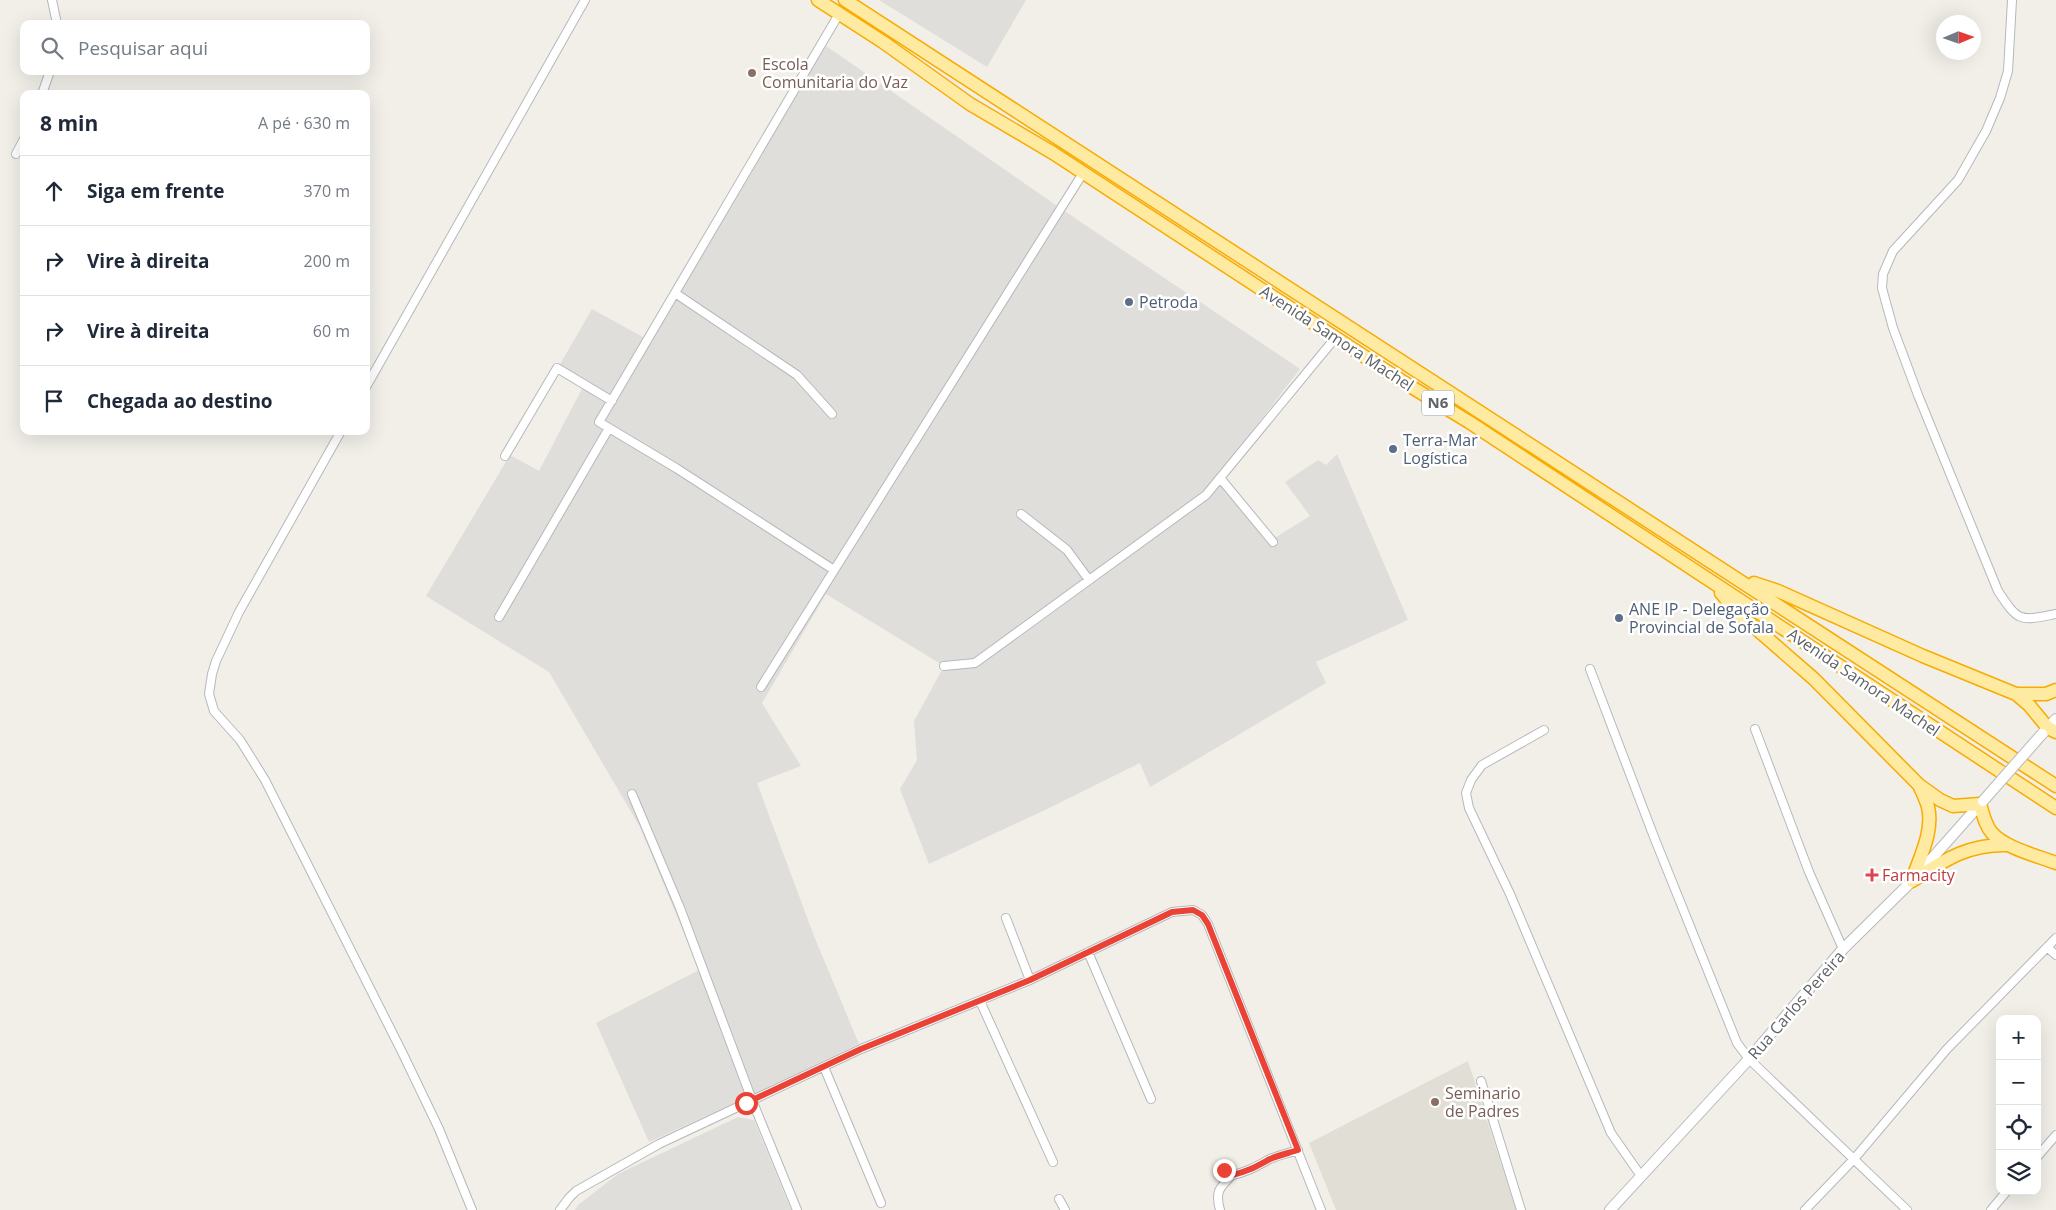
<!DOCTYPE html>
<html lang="pt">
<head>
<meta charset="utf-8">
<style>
  body { margin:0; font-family:"Open Sans",sans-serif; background:#f2f2f3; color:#1f2937 }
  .controls { position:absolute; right:15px; bottom:15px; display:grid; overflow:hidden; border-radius:10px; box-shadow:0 5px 20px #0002 }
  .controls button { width:45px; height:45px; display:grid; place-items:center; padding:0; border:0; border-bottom:1px solid #e0e1e3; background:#fff; color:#1f2937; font:25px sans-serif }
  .compass { position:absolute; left:1936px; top:15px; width:45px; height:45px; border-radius:50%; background:#fff; box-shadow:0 5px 20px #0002; rotate:88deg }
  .stop { position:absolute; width:15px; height:15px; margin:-11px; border:4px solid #ea4335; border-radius:50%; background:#fff }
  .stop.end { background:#ea4335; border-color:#fff; box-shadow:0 1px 5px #0008 }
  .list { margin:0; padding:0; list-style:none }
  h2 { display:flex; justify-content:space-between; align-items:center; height:65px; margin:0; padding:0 20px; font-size:21px }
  h2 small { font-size:16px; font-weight:400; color:#747a83 }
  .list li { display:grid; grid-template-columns:32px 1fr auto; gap:15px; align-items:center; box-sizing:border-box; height:70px; padding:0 20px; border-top:1px solid #e0e1e3 }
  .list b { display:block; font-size:19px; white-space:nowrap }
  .list em { font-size:16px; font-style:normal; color:#747a83 }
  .icon { flex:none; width:28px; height:28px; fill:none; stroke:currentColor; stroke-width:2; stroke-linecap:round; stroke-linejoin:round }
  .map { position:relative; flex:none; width:2056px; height:1210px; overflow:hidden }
  .search { position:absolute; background:#fff; box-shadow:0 5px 20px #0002; left:20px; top:20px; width:350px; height:55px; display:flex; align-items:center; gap:12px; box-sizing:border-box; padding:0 18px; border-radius:10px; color:#747a83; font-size:19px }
  .panel { position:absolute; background:#fff; box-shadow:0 5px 20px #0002; left:20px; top:90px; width:350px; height:345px; border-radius:10px }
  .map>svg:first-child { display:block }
</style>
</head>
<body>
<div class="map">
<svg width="2056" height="1210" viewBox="0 0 2056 1210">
  <rect width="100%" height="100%" fill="#f1efe8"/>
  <path fill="#e0deda" d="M 879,0 L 1026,0 L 987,67 Z
    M 826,46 L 1066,212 L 1300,369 L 1217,477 L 1267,543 L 1310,516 L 1285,482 L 1318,460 L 1326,465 L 1337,454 L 1408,620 L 1316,662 L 1326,683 L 1150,787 L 1140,763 L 1043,811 L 929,864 L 900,789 L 917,760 L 914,721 L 944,666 L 826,594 L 762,703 L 801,766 L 757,783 L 814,936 L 859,1044 L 741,1100 L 649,1142 L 596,1023 L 699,970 L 640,827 L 549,672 L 426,596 L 510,455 L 539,471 L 584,385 L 559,366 L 592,309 L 650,341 L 758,155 Z
    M 738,1117 L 754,1120 L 791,1210 L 575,1210 L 578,1205 L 618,1174 Z"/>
  <path fill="#e1ded6" d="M 1468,1061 L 1516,1210 L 1336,1210 L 1309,1143 Z"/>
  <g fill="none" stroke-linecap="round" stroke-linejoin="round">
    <defs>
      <path id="minor" d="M 52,0 L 57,24
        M 2012,0 L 2008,71 L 2000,98 L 1986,131 L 1958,180 L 1893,251 L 1883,274 L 1882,288 L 1893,328 L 1918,395 L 1998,591 C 2019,623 2020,621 2056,614
        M 42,94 L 50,71
        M 16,154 L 24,139
        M 675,293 L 797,375 L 832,414
        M 366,387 L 585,0
        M 341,431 L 239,612 L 216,661 L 212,674 L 209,694 L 214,711 L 240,740 L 265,780 L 402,1052 L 439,1129 L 472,1210
        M 505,456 L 557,368 L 612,401
        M 1221,479 L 1273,542
        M 1021,514 L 1067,550 L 1089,580
        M 834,570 L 676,468 L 599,422 L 839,14
        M 499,617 L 609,428
        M 944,666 L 975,663 L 1206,495 L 1336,337
        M 1590,669 L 1654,837 L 1737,1043 L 1749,1059 L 1907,1210
        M 761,687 L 1083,173
        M 1755,729 L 1809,872 L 1843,949
        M 1544,730 L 1482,765 L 1471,780 L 1466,793 L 1469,808 L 1510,894 L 1611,1133 L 1641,1176
        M 632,794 L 680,908 L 752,1100 L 797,1210
        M 1006,918 L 1030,980
        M 2047,947 L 2056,955
        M 1088,952 L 1151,1099
        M 980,1001 L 1053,1162
        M 824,1067 L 881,1203
        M 1481,1081 L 1521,1210
        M 2037,1157 L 2056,1135
        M 1224,1170 L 1232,1175 C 1247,1172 1257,1166 1270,1159 C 1279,1155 1289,1153 1298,1150
        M 1059,1199 L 1065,1210
        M 560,1210 L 569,1198 L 576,1191 L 659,1144 L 861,1049 L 1030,980 L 1172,912 L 1193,910 L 1202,915 L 1208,924 L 1321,1210
        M 1220,1210 C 1215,1192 1219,1188 1232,1175
        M 1805,1210 L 1854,1159 L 1947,1049 L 2056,938
        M 1991,1210 L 2007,1191"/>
      <path id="secondary" d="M 2043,733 L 2056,719
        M 1610,1210 L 1749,1059 L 1843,949 L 1912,881 L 1982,802"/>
      <path id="trunk" d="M 818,0 L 883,42 L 970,104 L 1053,153 L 1405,383 L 1469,422 L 2056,808
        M 845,0 L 2056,786
        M 1754,583 L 1778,591 L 1923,656 L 2016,694 L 2029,705 L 2048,728 L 2056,732
        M 1721,593 L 1737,612 L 1814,679 L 1919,785 L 1940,800 L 1953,806 L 1980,804 C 1983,814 1985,825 1992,833 C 2005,848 2038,856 2056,863
        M 2016,694 L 2046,694 L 2056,690
        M 1912,881 C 1945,860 1967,844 2008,845
        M 1912,881 C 1919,858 1934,832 1928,807 C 1926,799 1922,792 1919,785"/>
    </defs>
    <use href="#minor" stroke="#b5b8bc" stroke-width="10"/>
    <use href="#secondary" stroke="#b6babf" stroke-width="12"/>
    <use href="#trunk" stroke="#f9ab00" stroke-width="15"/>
    <use href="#minor" stroke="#fff" stroke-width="8"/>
    <use href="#secondary" stroke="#fff" stroke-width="10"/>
    <use href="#trunk" stroke="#feeaa1" stroke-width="12"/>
    <defs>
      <path id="secondary-bridge" d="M 1983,801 L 2042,734"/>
    </defs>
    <use href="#secondary-bridge" stroke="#b6babf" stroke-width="12" stroke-linecap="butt"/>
    <use href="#secondary-bridge" stroke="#fff" stroke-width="10"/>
  </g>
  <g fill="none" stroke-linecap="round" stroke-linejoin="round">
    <path stroke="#ea4335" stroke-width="6" d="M 746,1103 L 861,1049 L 1030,980 L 1172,912 L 1193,910 L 1202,915 L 1208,924 L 1298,1150 C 1289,1153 1279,1155 1270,1159 C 1257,1166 1247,1172 1232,1175 L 1224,1170"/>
  </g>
  <g fill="#8d6e63" stroke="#fff" stroke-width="2">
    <circle cx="752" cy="73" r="5"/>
    <circle cx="1435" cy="1102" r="5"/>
  </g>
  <g fill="#5c6f8a" stroke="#fff" stroke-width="2">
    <circle cx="1129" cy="302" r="5"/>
    <circle cx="1393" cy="449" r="5"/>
    <circle cx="1619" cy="618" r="5"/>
  </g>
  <path fill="#e0444e" stroke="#fff" stroke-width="2" d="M1869.5 867.5h5v5h5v5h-5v5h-5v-5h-5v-5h5z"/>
  <g text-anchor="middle" stroke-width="5" stroke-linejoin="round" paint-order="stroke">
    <rect fill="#fff" stroke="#8f9295" stroke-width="1" x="1422" y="390.5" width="32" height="25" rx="4"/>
    <g font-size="15" font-weight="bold" fill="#5f6368">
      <text x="1438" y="408">N6</text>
    </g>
    <g font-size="16" fill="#785e54" stroke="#fff" text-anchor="start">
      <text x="762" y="70">Escola<tspan x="762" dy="18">Comunitaria do Vaz</tspan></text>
      <text x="1445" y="1099">Seminario<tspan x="1445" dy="18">de Padres</tspan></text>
    </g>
    <g font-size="16" fill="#4e5e75" stroke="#fff" text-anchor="start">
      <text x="1139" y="308">Petroda</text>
      <text x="1403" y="446">Terra-Mar<tspan x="1403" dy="18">Logística</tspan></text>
      <text x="1629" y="615">ANE IP - Delegação<tspan x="1629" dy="18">Provincial de Sofala</tspan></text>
    </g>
    <g font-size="16" fill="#5f6368" stroke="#fff">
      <text transform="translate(1337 338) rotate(33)" y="6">Avenida Samora Machel</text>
      <text transform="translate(1864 682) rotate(34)" y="6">Avenida Samora Machel</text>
      <text transform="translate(1796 1005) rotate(-49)" y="6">Rua Carlos Pereira</text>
    </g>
    <g font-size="16" fill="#be3a42" stroke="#fff" text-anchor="start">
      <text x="1882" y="881">Farmacity</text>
    </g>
  </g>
</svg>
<div class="controls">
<button>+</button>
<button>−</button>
<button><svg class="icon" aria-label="locate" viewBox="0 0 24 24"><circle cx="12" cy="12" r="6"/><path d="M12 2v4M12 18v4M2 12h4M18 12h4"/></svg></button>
<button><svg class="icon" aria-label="layers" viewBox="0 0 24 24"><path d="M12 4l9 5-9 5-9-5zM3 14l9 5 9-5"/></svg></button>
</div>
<svg class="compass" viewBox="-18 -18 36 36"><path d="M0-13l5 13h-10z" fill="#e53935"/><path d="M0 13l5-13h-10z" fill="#747a83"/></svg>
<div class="stop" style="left:746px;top:1103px"></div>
<div class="stop end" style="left:1224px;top:1170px"></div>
<div class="search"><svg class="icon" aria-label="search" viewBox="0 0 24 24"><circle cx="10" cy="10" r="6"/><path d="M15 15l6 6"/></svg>Pesquisar aqui</div>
<section class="panel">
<h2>8 min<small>A pé · 630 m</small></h2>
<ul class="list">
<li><svg class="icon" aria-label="ahead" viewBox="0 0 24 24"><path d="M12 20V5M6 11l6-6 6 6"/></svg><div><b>Siga em frente</b></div><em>370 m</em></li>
<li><svg class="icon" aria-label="right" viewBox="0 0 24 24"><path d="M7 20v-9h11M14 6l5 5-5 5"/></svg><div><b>Vire à direita</b></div><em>200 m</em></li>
<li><svg class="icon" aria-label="right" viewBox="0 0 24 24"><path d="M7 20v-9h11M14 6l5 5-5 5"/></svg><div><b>Vire à direita</b></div><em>60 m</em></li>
<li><svg class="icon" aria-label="arrive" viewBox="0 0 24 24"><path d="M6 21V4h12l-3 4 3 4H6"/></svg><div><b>Chegada ao destino</b></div></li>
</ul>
</section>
</div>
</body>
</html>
